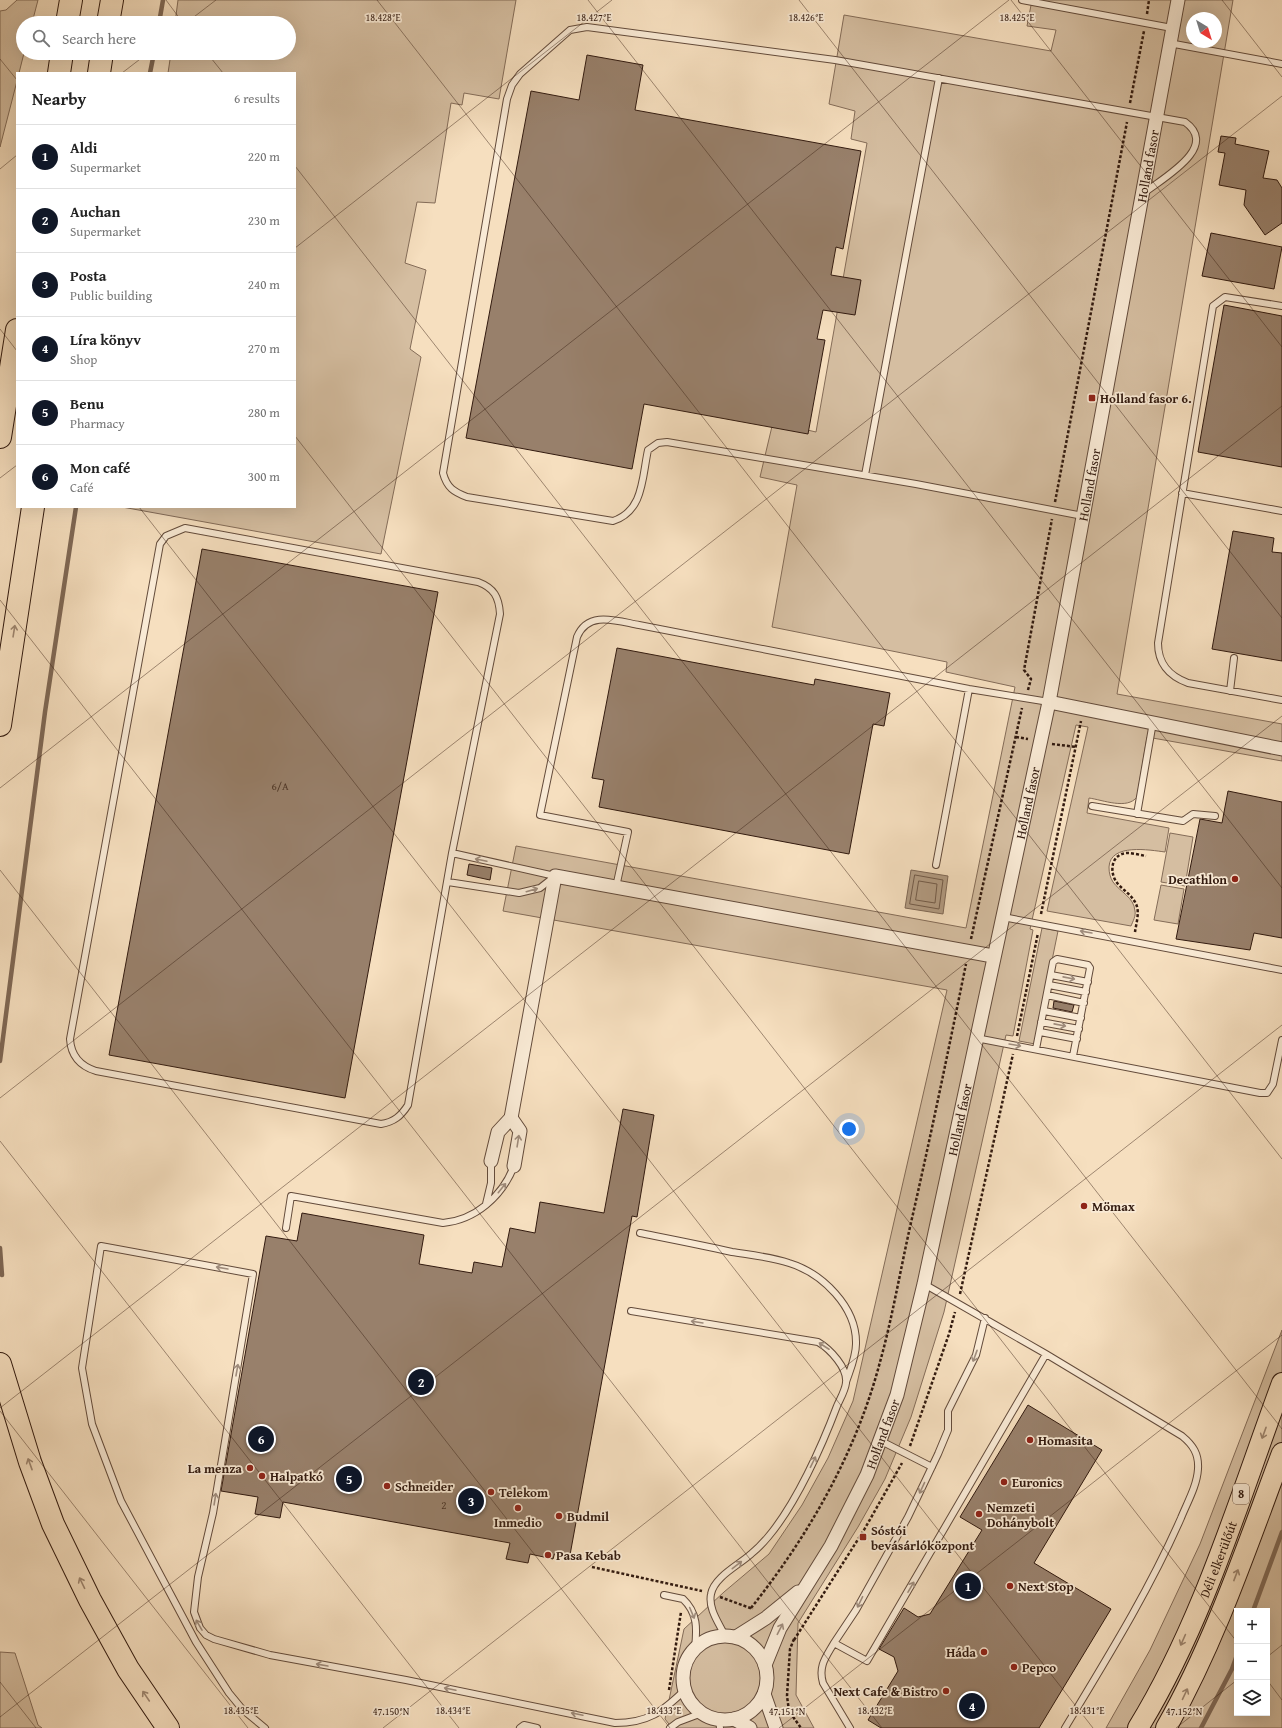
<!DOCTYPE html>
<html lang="en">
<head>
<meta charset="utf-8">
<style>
  body { margin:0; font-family:"Gentium Book Plus",serif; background:#f6f6f6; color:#222 }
  .controls { position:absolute; right:12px; bottom:12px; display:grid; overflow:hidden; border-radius:0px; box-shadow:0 4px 16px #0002 }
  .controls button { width:36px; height:36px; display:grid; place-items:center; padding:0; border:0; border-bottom:1px solid #e0e0e0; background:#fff; color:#222; font:20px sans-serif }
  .compass { position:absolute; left:1186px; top:12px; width:36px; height:36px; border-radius:50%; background:#fff; box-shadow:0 4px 16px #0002; rotate:142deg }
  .you { position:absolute; left:849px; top:1129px; width:14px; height:14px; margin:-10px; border:3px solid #fff; border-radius:50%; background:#1a73e8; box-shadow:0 0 0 6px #1a73e833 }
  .badge { display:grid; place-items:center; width:26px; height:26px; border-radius:50%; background:#111827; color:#fff; font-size:13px; font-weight:700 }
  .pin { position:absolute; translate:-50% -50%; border:2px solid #fff; box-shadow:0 1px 4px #0006 }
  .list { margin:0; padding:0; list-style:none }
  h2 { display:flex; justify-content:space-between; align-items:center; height:52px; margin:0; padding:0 16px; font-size:17px }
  h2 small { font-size:13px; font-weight:400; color:#767676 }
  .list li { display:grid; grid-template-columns:26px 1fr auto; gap:12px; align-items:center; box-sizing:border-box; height:64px; padding:0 16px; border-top:1px solid #e0e0e0 }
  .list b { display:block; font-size:15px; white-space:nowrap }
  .list p { margin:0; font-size:13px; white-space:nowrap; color:#767676 }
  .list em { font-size:13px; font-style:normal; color:#767676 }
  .icon { flex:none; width:22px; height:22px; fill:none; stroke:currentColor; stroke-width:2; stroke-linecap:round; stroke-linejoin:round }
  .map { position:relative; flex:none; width:1282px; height:1728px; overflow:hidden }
  .search { position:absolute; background:#fff; box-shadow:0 4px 16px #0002; left:16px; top:16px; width:280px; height:44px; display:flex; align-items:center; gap:10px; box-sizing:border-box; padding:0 14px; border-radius:22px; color:#767676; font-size:15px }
  .panel { position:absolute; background:#fff; box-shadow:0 4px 16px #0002; left:16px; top:72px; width:280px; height:436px; border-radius:0px }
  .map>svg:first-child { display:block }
</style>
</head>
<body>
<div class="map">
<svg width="1282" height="1728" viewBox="0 0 1282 1728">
  <rect width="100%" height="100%" fill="#f6dfbf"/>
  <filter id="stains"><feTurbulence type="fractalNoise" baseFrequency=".005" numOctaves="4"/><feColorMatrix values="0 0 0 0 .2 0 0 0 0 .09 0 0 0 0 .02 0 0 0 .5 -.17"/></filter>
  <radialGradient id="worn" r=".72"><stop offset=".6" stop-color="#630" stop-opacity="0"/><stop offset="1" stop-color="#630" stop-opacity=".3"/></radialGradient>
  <path fill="#d5bea1" stroke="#846c58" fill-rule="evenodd" d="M 17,0 L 38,0 L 32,23 L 23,23 L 24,53 L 19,73 L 17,73 L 17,81 L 0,147 L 0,11 L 6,10 Z
    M 178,0 L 516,0 L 499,99 L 464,93 L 462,105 L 451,103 L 435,203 L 417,202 L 405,263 L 426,270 L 410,349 L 421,357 L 381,554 L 122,507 L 295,507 L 295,73 L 168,73 L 171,53 L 289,53 L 289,23 L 175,23 Z
    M 1032,0 L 1233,0 L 1117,694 L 1282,724 L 1282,761 L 1147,737 L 1137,797 C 1127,810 1103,800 1089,798 L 1087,813 L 1169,828 L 1165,852 C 1150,850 1110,843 1109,867 C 1109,873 1110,877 1113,882 C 1120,892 1134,897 1135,911 C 1136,916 1133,921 1131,926 L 1047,911 L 1088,727 L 1076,725 L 1030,929 L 1033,930 L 1013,1036 L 1006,1035 L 944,1312 L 911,1417 L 885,1479 L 858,1527 L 798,1623 L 796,1695 L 814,1728 L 672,1728 L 665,1719 L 684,1629 L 724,1592 L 769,1554 L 802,1505 L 828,1458 L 853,1401 L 947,990 L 503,911 L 516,846 L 966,928 L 1015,687 L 946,672 L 947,662 L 772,627 L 797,485 L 760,477 L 773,422 L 816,432 L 867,143 L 851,139 L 855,111 L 829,104 L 844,15 L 1051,51 L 1056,30 L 1027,26 ZM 1192,18 L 1216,18 L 1216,42 L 1192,42 Z
    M 1170,833 L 1193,837 L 1185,886 L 1161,882 Z
    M 1161,885 L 1184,889 L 1178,924 L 1154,920 Z
    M 1042,928 L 1058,931 L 1035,1044 L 1019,1041 Z
    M 1282,1330 L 1282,1728 L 1106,1728 L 1150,1650 L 1200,1544 ZM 1237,1611 L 1267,1611 L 1267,1713 L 1237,1713 Z
    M 0,1652 L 15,1653 L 38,1725 L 42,1728 L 0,1728 Z"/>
  <path fill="#b39c83" stroke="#7f6855" d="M 911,870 L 948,876 L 943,914 L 905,908 Z"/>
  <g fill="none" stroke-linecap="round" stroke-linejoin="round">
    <path stroke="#725b49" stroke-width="1" d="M 915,875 L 943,880 L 939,909 L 910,904 Z
      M 919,881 L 937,884 L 935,903 L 916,900 Z"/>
    <path stroke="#7f6855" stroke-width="4.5" d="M 159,23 L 163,0
      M 150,73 L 154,53
      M 0,1061 L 45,712 L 76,507
      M 0,1248 L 2,1275
      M 1253,1611 L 1282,1532
      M 1201,1728 L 1232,1669 L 1237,1655"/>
  </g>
  <path fill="#98806b" stroke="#321a0f" d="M 587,55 L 643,65 L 635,110 L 861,151 L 843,249 L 836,247 L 831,275 L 861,280 L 855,315 L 823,310 L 817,339 L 825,340 L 808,434 L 644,404 L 632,469 L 466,438 L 531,91 L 579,100 Z
    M 1221,136 L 1236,138 L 1235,144 L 1269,151 L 1263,178 L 1277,180 L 1282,188 L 1282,223 L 1265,235 L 1244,205 L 1246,190 L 1219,185 L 1225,153 L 1218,152 Z
    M 1211,233 L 1282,247 L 1274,289 L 1202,276 Z
    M 1224,305 L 1282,316 L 1282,467 L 1198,452 Z
    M 1233,531 L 1274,538 L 1272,552 L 1282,553 L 1282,661 L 1212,649 Z
    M 202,549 L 438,592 L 345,1098 L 109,1055 Z
    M 617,648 L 814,685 L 815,679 L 890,693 L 884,726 L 873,724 L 849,854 L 599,807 L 604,780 L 592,778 Z
    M 1228,791 L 1282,802 L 1282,938 L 1254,933 L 1250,950 L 1176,939 L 1200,819 L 1222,823 Z
    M 469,864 L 492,868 L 490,880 L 467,875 Z
    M 1054,1001 L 1074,1005 L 1072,1012 L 1053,1008 Z
    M 623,1109 L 654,1115 L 637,1217 L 632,1216 L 570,1555 L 555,1552 L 553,1559 L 530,1554 L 528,1563 L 506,1559 L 510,1543 L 283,1502 L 280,1518 L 255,1514 L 258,1497 L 221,1491 L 266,1236 L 297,1241 L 302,1213 L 424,1235 L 419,1264 L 472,1273 L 474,1262 L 502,1267 L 510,1228 L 535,1233 L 540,1202 L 604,1213 Z
    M 1028,1405 L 1102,1450 L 1034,1563 L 1111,1609 L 1039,1728 L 881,1728 L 868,1720 L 898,1671 L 894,1657 L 879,1649 L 904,1608 L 918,1617 L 930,1614 L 982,1530 L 960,1517 Z"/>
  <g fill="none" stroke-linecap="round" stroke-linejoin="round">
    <defs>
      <path id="lane" d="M 1022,0 L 1172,28
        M 1169,43 L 1282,64
        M 1282,306 L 1225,297 L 1213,306 L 1158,643 C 1158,664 1169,676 1188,683 L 1282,700
        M 865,475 L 939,78
        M 1182,493 L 1282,511
        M 1083,516 L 916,484 L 667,442 L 658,443 L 648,450 C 642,477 644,511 613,521 L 467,497 C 454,492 447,488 443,473 L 507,99 L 512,85 L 520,74 L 570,30 L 587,27 L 835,60 L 1185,122 C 1220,147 1163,178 1144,193
        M 185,528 L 478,582 C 494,588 499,597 500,614 L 452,853 L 408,1105 C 401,1116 394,1122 381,1124 L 96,1071 C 80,1066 71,1056 70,1039 L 160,544 L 166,536 Z
        M 1230,691 L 1234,658
        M 1092,806 L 1183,821 L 1193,814 L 1215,816
        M 1137,814 L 1153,722
        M 452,853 L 555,876
        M 936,865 L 969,689
        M 448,882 L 519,893 L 540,888 L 554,877
        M 616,887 L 628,832 L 540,815 L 577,637 C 588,610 617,621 639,625 L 969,689 L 1049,702
        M 1003,917 L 1282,970
        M 1051,975 L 1088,982
        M 1049,985 L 1086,992
        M 1047,995 L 1084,1003
        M 1044,1011 L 1081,1018
        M 1041,1022 L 1079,1029
        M 1040,1032 L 1077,1039
        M 976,1038 L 1260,1093 L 1267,1093 L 1273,1084 L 1282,1040
        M 1036,1049 L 1053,962 L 1057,959 L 1088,965 L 1090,968 L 1073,1056
        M 486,1204 L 491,1183 L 491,1161
        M 286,1228 L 291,1196 L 443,1223 C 475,1220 502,1197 514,1166
        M 640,1233 C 670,1239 701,1245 732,1252 C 751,1255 771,1257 789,1263 C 822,1273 857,1307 856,1344 C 856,1357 850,1370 846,1382
        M 924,1284 L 1046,1354 L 1182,1436 C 1193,1445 1199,1454 1198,1469 C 1197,1486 1187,1503 1181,1518 C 1149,1591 1106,1660 1065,1728
        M 631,1311 L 818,1342 C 830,1349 848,1368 846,1383 C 845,1391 840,1399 837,1406 C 822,1446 796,1504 768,1537 C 763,1543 757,1549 751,1554 C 739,1565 714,1577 711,1594 C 708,1609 719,1623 725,1636
        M 985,1318 L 976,1355 L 948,1411 L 948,1430 L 938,1454 L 908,1517 L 856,1610 L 834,1643 L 867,1661 L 1046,1354
        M 881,1441 L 932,1467
        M 664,1595 L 683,1599 C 698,1613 697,1629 695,1649
        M 834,1643 C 826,1657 818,1666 823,1683 L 850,1728
        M 719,1719 L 720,1728
        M 265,1728 L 243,1710 L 229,1693 L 196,1642 L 121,1501 L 92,1424 L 82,1368 L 101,1246 L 253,1274 L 213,1513 L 198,1577 L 194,1612 L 200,1628 L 206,1635 L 214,1639 L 270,1655 L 406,1680 L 615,1723 C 648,1723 662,1712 685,1690
        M 520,1728 L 524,1725 L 537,1728
        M 670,1728 L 678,1722 L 702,1713"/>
      <g id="street">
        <path d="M 1049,702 L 1282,749"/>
        <path d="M 511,1118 L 520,1131 L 514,1166"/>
        <path d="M 491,1161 L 498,1132 L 511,1118 L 555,876 L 993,956"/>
        <circle cx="725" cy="1678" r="42"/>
        <path d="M 736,1637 L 766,1618 L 798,1592"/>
        <path id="s1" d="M 765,1665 L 780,1628 L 831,1546 L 867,1475 L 897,1395 L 924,1284 L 1049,702 L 1178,0"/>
        <path d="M 764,1694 L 776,1728"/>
        <path d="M 734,1719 L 750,1728"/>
      </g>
      <g id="primary">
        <path id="s2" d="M 1138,1728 C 1203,1622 1239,1499 1282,1383"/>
        <path d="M 1166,1728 C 1215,1642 1247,1546 1282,1453"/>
      </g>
      <path id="highway" d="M 67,23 L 71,0
        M 108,23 L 112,0
        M 59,73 L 62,53
        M 99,73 L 102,53
        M 0,437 L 17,330
        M 0,725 L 33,507
        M 0,1364 L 30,1462 L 53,1524 L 90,1600 L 128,1669 L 168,1728"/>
    </defs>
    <use href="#lane" stroke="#634b3b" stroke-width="8"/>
    <use href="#street" stroke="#634b3b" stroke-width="15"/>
    <use href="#primary" stroke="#321a0f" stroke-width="22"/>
    <use href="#highway" stroke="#321a0f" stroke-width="24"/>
    <path stroke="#321a0f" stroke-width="2.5" stroke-dasharray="3 2" stroke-linecap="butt" d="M 1147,14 L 1149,0
      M 1130,103 L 1144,31
      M 1055,502 L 1127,122
      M 1028,690 L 1031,679 L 1024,670 L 1052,519
      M 1016,737 L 1028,739
      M 1052,744 L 1076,747
      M 1041,914 L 1081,721
      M 1135,932 C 1136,924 1140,912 1136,904 C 1132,895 1124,891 1118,884 C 1109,874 1110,854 1127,853 C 1133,853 1140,855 1146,856
      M 971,939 L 1022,708
      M 1017,1036 L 1038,933
      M 960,1294 L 1013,1054
      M 910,1446 L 949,1334 L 955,1312
      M 592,1567 L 702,1591
      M 720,1597 L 753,1609
      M 751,1608 C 809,1535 856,1453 880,1362 C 892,1319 900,1272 910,1227 C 930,1140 948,1052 966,964
      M 794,1639 L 790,1649 L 787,1696 L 789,1711 L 801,1728
      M 794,1640 L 864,1530 L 902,1463
      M 669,1690 L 681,1612"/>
    <use href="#lane" stroke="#f9ead5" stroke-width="6"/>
    <use href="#street" stroke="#f9ead5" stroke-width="13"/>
    <use href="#primary" stroke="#f6dfbf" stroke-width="20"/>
    <use href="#highway" stroke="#f6dfbf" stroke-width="22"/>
  </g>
  <defs><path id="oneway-shaft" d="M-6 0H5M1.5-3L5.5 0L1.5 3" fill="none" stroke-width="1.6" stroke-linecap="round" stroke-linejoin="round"/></defs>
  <g stroke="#9e8670">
    <use href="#oneway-shaft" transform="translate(14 631) rotate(-81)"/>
    <use href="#oneway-shaft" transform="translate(1264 1433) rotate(110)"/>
    <use href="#oneway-shaft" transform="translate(30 1464) rotate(-110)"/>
    <use href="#oneway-shaft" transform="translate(1236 1575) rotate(-69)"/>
    <use href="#oneway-shaft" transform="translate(82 1583) rotate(-116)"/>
    <use href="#oneway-shaft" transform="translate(1183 1640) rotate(114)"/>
    <use href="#oneway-shaft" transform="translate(1185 1694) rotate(-65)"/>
    <use href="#oneway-shaft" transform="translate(146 1696) rotate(-124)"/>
  </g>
  <g stroke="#9f8c7c">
    <use href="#oneway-shaft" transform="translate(481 860) rotate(-168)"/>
    <use href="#oneway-shaft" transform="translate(532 890) rotate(-16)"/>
    <use href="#oneway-shaft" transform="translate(1086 932) rotate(-170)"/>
    <use href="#oneway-shaft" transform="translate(1069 978) rotate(11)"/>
    <use href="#oneway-shaft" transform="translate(1060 1025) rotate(11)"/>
    <use href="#oneway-shaft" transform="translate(1015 1045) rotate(10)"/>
    <use href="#oneway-shaft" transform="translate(518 1141) rotate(-81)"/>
    <use href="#oneway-shaft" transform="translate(502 1188) rotate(-51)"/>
    <use href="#oneway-shaft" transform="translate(222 1268) rotate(-170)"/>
    <use href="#oneway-shaft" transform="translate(697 1322) rotate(-171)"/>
    <use href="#oneway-shaft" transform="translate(824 1346) rotate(-147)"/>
    <use href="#oneway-shaft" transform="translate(975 1356) rotate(110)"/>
    <use href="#oneway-shaft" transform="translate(237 1370) rotate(-80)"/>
    <use href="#oneway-shaft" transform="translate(813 1462) rotate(-64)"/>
    <use href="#oneway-shaft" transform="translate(922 1488) rotate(115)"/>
    <use href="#oneway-shaft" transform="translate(215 1499) rotate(-81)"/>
    <use href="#oneway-shaft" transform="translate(737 1565) rotate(-38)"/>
    <use href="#oneway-shaft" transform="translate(911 1587) rotate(-60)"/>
    <use href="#oneway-shaft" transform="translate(860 1602) rotate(116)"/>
    <use href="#oneway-shaft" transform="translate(692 1613) rotate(67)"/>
    <use href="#oneway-shaft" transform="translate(199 1625) rotate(-120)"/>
    <use href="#oneway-shaft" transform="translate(780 1629) rotate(-63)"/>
    <use href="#oneway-shaft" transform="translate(322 1665) rotate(-170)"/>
    <use href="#oneway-shaft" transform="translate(450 1689) rotate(-168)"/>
    <use href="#oneway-shaft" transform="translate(577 1714) rotate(-168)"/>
  </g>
  <path fill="none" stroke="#321a0f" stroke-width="1" stroke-opacity="0.45" d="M 166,0 L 183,23M 377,0 L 1282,1159M 588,0 L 1282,888M 799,0 L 1282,618M 1011,0 L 1282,347M 1222,0 L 1282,77M 186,23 L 216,0M 207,53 L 223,73M 0,59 L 17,80M 122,73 L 148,53M 295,166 L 1282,1429M 0,169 L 17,155M 295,248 L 612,0M 0,329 L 17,351M 295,436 L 1237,1642M 0,478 L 17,465M 139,507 L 1093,1728M 0,600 L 882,1728M 0,788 L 1009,0M 0,870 L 670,1728M 0,1098 L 1282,96M 0,1141 L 459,1728M 0,1408 L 1282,406M 0,1411 L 248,1728M 1267,1657 L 1282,1645M 1267,1680 L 1282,1700M 0,1682 L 36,1728M 0,1717 L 1282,716M 383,1728 L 1282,1025M 779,1728 L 1282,1335M 1176,1728 L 1237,1680"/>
  <g fill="#8f2418" stroke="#f9ead5" stroke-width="1.5">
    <rect x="1088" y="394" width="8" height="8" rx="2"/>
    <circle cx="1235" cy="879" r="4"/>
    <circle cx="1084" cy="1206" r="4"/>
    <circle cx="1030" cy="1440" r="4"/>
    <circle cx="250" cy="1468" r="4"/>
    <circle cx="262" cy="1476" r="4"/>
    <circle cx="1004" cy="1482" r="4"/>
    <circle cx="387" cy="1486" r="4"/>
    <circle cx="491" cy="1492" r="4"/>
    <circle cx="518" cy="1508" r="4"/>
    <circle cx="979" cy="1514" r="4"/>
    <circle cx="559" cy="1516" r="4"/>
    <rect x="859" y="1533" width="8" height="8" rx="2"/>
    <circle cx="548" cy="1555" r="4"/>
    <circle cx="1010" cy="1586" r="4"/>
    <circle cx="984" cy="1652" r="4"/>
    <circle cx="1014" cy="1667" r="4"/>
    <circle cx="946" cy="1691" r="4"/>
  </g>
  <g text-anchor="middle" stroke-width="3.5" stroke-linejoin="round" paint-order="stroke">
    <g font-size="11" fill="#4c3426">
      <text x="280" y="790">6/A</text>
      <text x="444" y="1509">2</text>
    </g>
    <rect fill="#f9ead5" stroke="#6e584a" stroke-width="1" x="1233" y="1484" width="16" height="20" rx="3"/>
    <g font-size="12" font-weight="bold" fill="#321a0f">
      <text x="1241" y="1498">8</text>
    </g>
    <g font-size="13" fill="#321a0f" stroke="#f9ead5">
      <text dy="5" stroke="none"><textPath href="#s1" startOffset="1556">Holland fasor</textPath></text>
      <text dy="5" stroke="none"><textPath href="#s1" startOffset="1232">Holland fasor</textPath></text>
      <text dy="5" stroke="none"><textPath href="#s1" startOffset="908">Holland fasor</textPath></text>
      <text dy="5" stroke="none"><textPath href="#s1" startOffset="584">Holland fasor</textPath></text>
      <text dy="5" stroke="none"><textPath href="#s1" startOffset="260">Holland fasor</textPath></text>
      <text dy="5" stroke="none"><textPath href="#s2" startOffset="187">Déli elkerülőút</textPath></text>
    </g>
    <g font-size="13" font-weight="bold" fill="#321a0f" stroke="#f9ead5" text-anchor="start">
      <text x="1100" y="403">Holland fasor 6.</text>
      <text x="1227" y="884" text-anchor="end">Decathlon</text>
      <text x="1092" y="1211">Mömax</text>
      <text x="1038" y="1445">Homasita</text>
      <text x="242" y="1473" text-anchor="end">La menza</text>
      <text x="270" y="1481">Halpatkó</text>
      <text x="1012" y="1487">Euronics</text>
      <text x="395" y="1491">Schneider</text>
      <text x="499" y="1497">Telekom</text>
      <text x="987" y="1512">Nemzeti<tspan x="987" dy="15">Dohánybolt</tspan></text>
      <text x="567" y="1521">Budmil</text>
      <text x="518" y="1527" text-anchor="middle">Inmedio</text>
      <text x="871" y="1535">Sóstói<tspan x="871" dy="15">bevásárlóközpont</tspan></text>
      <text x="556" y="1560">Pasa Kebab</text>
      <text x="1018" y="1591">Next Stop</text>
      <text x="976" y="1657" text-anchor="end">Háda</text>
      <text x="1022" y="1672">Pepco</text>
      <text x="938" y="1696" text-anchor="end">Next Cafe &amp; Bistro</text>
    </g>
  </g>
  <g font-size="10" text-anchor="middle" fill="#321a0f" stroke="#f9ead5" stroke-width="3.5" stroke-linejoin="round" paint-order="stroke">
    <text x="383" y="21">18.428°E</text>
    <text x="594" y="21">18.427°E</text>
    <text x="806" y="21">18.426°E</text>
    <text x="1017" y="21">18.425°E</text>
    <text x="241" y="1714">18.435°E</text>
    <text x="453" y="1714">18.434°E</text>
    <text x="664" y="1714">18.433°E</text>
    <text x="875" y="1714">18.432°E</text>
    <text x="1087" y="1714">18.431°E</text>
    <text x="391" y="1715">47.150°N</text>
    <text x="787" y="1715">47.151°N</text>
    <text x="1184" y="1715">47.152°N</text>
  </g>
  <rect width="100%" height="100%" filter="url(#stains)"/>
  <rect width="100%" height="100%" fill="url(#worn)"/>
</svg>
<div class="controls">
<button>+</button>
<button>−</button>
<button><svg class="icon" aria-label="layers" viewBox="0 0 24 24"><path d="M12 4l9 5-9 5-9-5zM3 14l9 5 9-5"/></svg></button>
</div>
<svg class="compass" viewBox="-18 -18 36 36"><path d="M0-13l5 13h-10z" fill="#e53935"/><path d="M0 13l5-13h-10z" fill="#767676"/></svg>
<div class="you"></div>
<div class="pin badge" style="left:968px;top:1586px">1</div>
<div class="pin badge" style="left:421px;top:1382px">2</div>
<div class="pin badge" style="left:471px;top:1501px">3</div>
<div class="pin badge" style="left:972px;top:1706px">4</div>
<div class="pin badge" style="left:349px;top:1479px">5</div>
<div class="pin badge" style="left:261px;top:1439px">6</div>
<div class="search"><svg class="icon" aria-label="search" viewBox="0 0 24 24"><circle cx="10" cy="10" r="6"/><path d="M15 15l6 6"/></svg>Search here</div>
<section class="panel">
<h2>Nearby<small>6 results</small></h2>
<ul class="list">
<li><span class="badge">1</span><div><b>Aldi</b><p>Supermarket</p></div><em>220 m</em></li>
<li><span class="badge">2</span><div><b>Auchan</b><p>Supermarket</p></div><em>230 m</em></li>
<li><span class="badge">3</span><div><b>Posta</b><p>Public building</p></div><em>240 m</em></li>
<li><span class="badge">4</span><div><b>Líra könyv</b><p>Shop</p></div><em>270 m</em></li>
<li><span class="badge">5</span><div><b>Benu</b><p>Pharmacy</p></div><em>280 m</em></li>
<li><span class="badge">6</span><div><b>Mon café</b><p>Café</p></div><em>300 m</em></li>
</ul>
</section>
</div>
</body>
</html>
